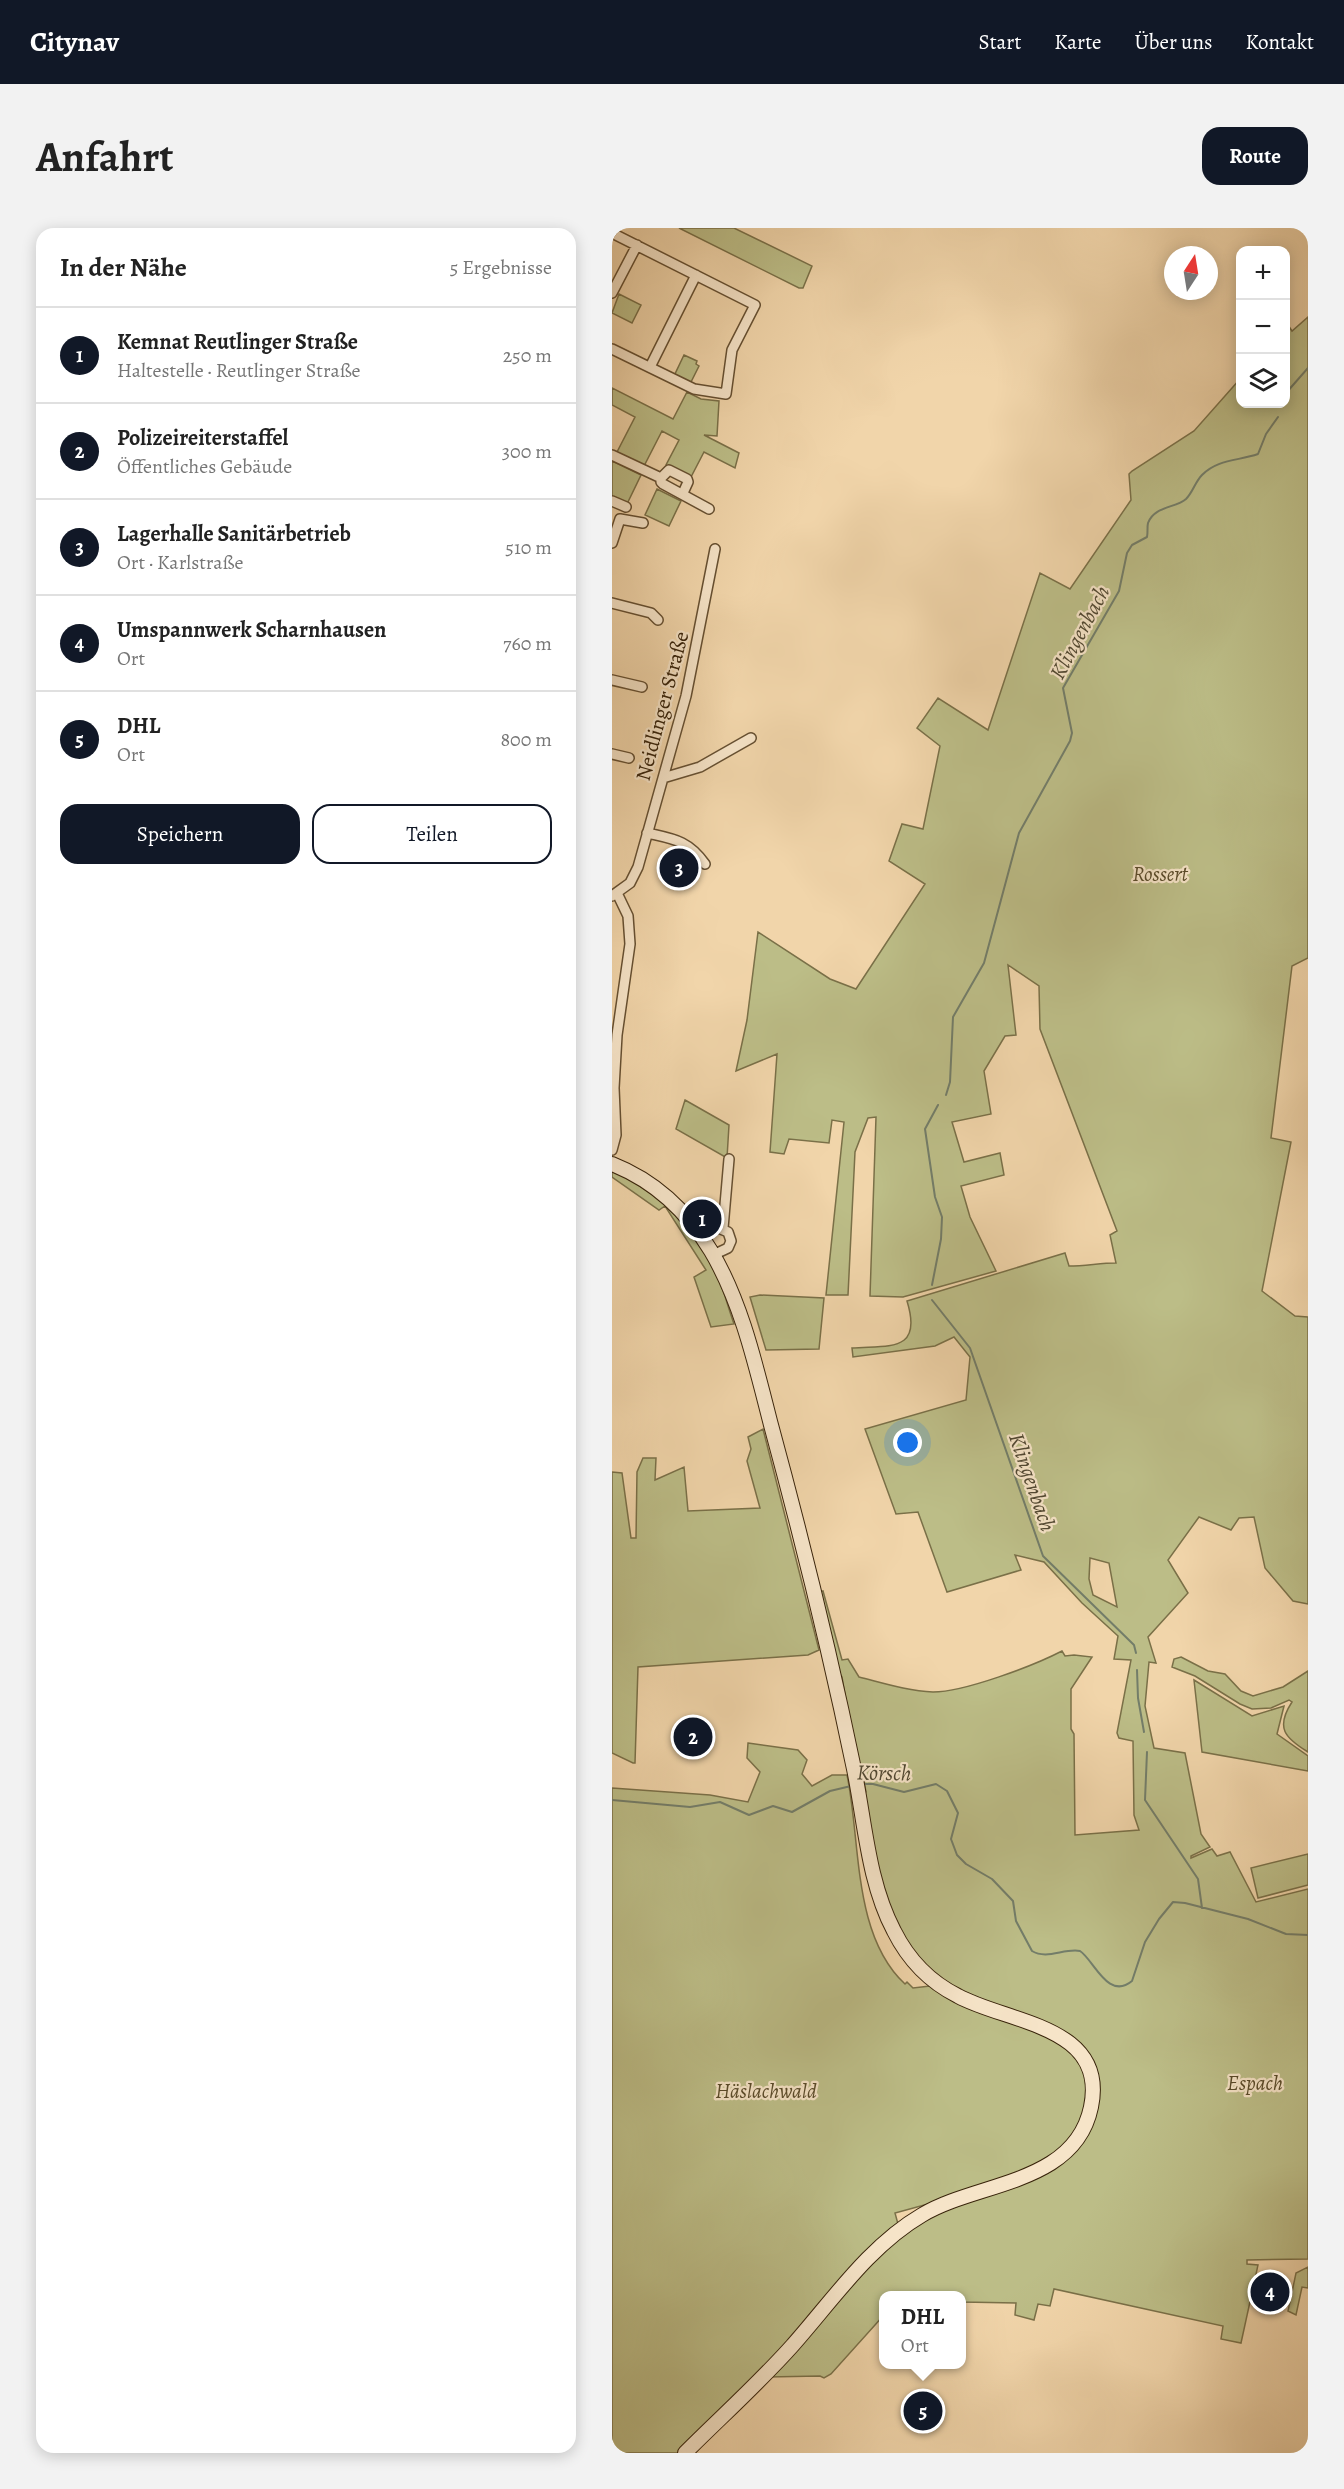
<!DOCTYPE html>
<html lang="de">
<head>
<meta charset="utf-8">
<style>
  body { margin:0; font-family:Alegreya,serif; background:#f2f2f2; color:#222 }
  .controls { position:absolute; right:18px; top:18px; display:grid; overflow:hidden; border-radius:12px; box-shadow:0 3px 15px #0003 }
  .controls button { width:54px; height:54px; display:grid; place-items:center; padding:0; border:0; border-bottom:2px solid #e0e0e0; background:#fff; color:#222; font:30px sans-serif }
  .compass { position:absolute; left:552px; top:18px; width:54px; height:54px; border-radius:50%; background:#fff; box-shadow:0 3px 15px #0003; rotate:12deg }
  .you { position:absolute; left:296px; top:1215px; width:21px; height:21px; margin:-15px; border:4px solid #fff; border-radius:50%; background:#1a73e8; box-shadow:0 0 0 9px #1a73e833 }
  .badge { display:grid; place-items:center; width:39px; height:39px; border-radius:50%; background:#111827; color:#fff; font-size:20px; font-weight:700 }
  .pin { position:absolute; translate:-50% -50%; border:3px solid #fff; box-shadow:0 2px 6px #0006 }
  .popup { position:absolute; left:267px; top:2063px; width:87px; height:78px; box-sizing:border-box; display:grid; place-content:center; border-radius:12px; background:#fff; filter:drop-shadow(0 2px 4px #0005); font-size:20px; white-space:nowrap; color:#767676 }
  .popup b { font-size:22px; color:#222 }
  .popup::after { content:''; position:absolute; left:50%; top:100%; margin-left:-12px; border:12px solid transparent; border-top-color:#fff }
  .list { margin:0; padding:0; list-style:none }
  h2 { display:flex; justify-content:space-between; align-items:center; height:78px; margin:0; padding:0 24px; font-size:26px }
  h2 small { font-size:20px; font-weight:400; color:#767676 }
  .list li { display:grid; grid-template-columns:39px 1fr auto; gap:18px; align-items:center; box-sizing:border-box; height:96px; padding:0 24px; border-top:2px solid #e0e0e0 }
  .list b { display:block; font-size:22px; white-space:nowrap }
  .list p { margin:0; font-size:20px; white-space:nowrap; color:#767676 }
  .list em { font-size:20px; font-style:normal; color:#767676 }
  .actions { display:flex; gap:12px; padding:18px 24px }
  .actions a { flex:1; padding:14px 0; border:2px solid #111827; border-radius:18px; text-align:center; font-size:21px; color:#111827 }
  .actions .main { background:#111827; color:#fff }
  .icon { flex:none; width:33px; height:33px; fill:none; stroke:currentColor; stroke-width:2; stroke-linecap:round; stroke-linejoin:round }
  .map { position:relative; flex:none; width:696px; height:2225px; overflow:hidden; border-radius:18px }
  header { display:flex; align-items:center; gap:36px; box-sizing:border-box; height:84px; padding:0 30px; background:#111827; color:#fff }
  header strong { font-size:28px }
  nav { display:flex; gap:33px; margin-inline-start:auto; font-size:21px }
  .intro { display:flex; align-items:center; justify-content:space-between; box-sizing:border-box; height:144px; padding:0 36px }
  h1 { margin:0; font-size:42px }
  .button { padding:15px 27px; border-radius:18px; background:#111827; color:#fff; font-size:21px; font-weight:700 }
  main { display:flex; gap:36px; padding:0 36px }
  aside { flex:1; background:#fff; border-radius:18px; box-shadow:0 3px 15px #0003 }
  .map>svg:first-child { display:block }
</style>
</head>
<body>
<header>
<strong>Citynav</strong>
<nav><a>Start</a><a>Karte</a><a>Über uns</a><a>Kontakt</a></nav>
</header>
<div class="intro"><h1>Anfahrt</h1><a class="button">Route</a></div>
<main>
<aside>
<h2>In der Nähe<small>5 Ergebnisse</small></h2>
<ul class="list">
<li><span class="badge">1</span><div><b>Kemnat Reutlinger Straße</b><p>Haltestelle · Reutlinger Straße</p></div><em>250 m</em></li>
<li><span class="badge">2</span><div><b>Polizeireiterstaffel</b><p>Öffentliches Gebäude</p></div><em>300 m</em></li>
<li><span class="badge">3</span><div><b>Lagerhalle Sanitärbetrieb</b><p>Ort · Karlstraße</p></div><em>510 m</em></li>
<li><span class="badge">4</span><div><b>Umspannwerk Scharnhausen</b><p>Ort</p></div><em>760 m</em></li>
<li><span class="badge">5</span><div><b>DHL</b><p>Ort</p></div><em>800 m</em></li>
</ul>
<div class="actions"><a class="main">Speichern</a><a>Teilen</a></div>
</aside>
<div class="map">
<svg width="696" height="2225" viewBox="0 0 696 2225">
  <rect width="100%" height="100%" fill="#f1d5aa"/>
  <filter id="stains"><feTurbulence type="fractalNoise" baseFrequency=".00333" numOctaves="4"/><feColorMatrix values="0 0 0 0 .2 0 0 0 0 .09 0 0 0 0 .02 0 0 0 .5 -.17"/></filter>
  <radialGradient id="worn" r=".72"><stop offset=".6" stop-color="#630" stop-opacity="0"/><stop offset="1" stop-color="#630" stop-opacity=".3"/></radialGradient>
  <path fill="#bcbd87" stroke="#7a7048" stroke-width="1.5" fill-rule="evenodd" d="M 67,0 L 122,0 L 200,38 L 191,60 L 187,60 Z
    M 7,66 L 29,77 L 20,95 L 0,85 Z
    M 696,89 L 696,730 L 680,738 L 659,910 L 679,914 L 650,1063 L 683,1088 L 696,1089 L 696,1376 L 681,1373 L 653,1340 L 642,1289 L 627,1290 L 619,1302 L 587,1289 L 556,1332 L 576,1365 L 536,1409 L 544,1435 L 537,1434 L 533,1478 L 542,1520 L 573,1525 L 589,1606 L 598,1619 L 579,1628 L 579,1630 L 600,1621 L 605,1628 L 618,1624 L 644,1674 L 696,1661 L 696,2031 L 635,2032 L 635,2036 L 646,2037 L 629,2115 L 609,2111 L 611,2098 L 442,2061 L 438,2078 L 426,2076 L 422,2092 L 403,2087 L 404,2075 L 350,2074 L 350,2068 L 272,2068 L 272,2087 L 219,2146 L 212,2150 L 208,2148 L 156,2149 L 255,2037 L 310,1991 L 398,1958 L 476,1901 L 475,1829 L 324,1749 L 291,1711 L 270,1661 L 251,1566 L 254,1564 L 250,1543 L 246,1543 L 230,1449 L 228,1446 L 207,1364 L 211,1363 L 230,1432 L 236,1431 L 247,1449 C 271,1455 296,1463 321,1464 C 352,1464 421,1438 450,1423 L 453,1428 L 462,1427 L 480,1429 L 459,1461 L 459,1501 L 462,1506 L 463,1607 L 527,1602 L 522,1587 L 521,1513 L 507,1510 L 505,1505 L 519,1432 L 502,1431 L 506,1408 L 470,1375 L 432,1334 L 403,1327 L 409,1342 L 335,1364 L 306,1284 L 284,1286 L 253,1201 L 354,1172 L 358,1129 L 342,1109 L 323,1118 L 241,1129 L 240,1120 C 277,1117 311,1125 295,1073 L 453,1025 L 457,1038 C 474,1038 488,1035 504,1035 L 498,1007 L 505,1003 L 428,801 L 427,758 L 396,737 L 404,807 L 393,808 L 372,843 L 379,886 L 340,894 L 352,934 L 388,925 L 392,947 L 349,958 L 358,989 L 384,1043 L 291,1069 L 258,1068 L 264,889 L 256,890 L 243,924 L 236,1067 L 214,1067 L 232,894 L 220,892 L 217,915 L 177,911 L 172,926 L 158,924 L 165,826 L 124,843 L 135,792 L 146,704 L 218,751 L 244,761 L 313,656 L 277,633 L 290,596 L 311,601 L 328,518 L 305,500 L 326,470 L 376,502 L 428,345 L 458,361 L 519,272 L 517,246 L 520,243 L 582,203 L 628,151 L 628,176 L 674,176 L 674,94 L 680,103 ZM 478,1330 L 497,1335 L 505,1379 L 481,1367 L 477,1351 Z
    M 72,127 L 85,133 L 84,136 L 87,138 L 78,156 L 62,148 Z
    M 0,160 L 61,191 L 75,164 L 89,171 L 107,173 L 105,208 L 92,207 L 127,225 L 123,240 L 92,224 L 79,249 L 54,237 L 67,212 L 50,203 L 31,240 L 4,226 L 23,189 L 0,177 Z
    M 0,233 L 29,247 L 14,278 L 0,271 Z
    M 45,261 L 69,273 L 57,298 L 33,287 Z
    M 73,872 L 117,897 L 115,930 L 64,901 Z
    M 0,941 C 44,966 83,995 104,1043 C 111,1060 116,1079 122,1096 L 99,1099 L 82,1049 L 94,1042 L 53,978 L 47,982 L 0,949 Z
    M 148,1067 L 212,1070 L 207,1121 L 154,1122 L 138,1069 Z
    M 151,1201 L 207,1422 L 196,1427 L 26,1439 L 23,1535 L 21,1535 L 0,1525 L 0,1244 L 10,1245 L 19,1310 L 24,1310 L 25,1244 L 31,1230 L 44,1230 L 43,1252 L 72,1239 L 76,1283 L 148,1280 L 135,1233 L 139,1221 L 136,1209 Z
    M 569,1429 L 596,1443 L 613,1446 L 629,1463 L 641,1468 L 671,1459 L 696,1443 L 696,1524 C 673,1510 663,1500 680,1474 L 677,1472 L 659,1480 L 640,1481 L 628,1476 L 583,1448 L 560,1439 L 562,1431 Z
    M 582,1452 L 640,1488 L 672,1478 L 665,1506 L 696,1528 L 696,1543 L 590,1524 Z
    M 136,1515 L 186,1522 L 195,1532 L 190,1546 L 200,1558 L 220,1547 L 235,1547 C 249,1613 240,1707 293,1756 L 295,1754 L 301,1760 L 318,1758 L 427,1802 L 460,1823 L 473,1845 L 476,1869 L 468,1898 L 451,1920 L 414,1944 L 327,1973 L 283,1985 L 286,1996 L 176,2118 L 68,2225 L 0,2225 L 0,1560 L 98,1567 L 136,1574 L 148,1544 L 135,1530 Z
    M 696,1626 L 696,1657 L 646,1670 L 639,1640 Z
    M 696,2039 L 696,2060 L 690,2059 L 684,2087 L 676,2083 L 684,2045 Z"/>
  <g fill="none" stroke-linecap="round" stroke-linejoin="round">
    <path stroke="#737d69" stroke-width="2" d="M 676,171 L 674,165 L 696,140
      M 334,867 L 338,854 L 341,789 L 372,735 L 407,605 L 458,513 L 460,505 L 451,460 L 507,363 L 515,325 L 520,317 L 535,309 C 536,305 535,299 536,295 C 542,278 564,280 574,271 C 581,264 583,254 590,247 C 606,231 626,233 646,226 L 654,206 L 666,189
      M 320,1057 L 329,1011 L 330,989 L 323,969 L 313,901 L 326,877
      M 320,1072 L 358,1120 L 431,1328 L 522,1417 L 524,1425
      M 525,1442 L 526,1470 L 532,1504
      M 535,1524 L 533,1572 L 586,1651 L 590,1680
      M 250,1556 L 261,1556 L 292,1564 L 324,1556 L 335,1563 L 346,1585 L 339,1611 L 345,1627 L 354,1636 L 380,1651 L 401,1673 L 404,1693 L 420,1723 C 435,1732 452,1720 468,1723 C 482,1732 496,1773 520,1753 L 533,1714 L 547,1691 L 561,1674 L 573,1675 L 636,1691 L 674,1706 L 696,1707
      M 0,1572 L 78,1579 L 108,1574 L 137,1587 L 161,1578 L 180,1584 L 218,1563 L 239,1558"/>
    <defs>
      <path id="street" d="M 0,5 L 143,77 L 120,122 L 114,166 L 82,161 L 0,121
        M 0,65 L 25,17
        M 38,139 L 84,47
        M 0,227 L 49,250 L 49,254 L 51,256 L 97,281
        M 49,250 L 57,242 L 75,251 L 76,254 L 71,265
        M 0,273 L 14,279
        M 0,315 L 8,291 L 31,295
        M 0,375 L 39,385 L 46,392
        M 0,452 L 30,459
        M 0,526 L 17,530
        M 51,550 L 88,539 L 139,510
        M 35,605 C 61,611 76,612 93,636
        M 0,668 L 18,655 L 26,639 L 74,468 L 103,321
        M 0,922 L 4,907 L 2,860 L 5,807 L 18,716 L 16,688 L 5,665
        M 111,1000 L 117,931
        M 87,1003 L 104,999 L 116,1004 L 119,1013 L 116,1020 L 101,1027"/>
      <path id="secondary" d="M 0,936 C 43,953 75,983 99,1023 C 130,1075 144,1139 159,1197 C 190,1311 218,1425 242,1541 C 253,1594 256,1654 282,1703 C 296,1731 318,1754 346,1768 C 395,1795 496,1797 479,1879 C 463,1957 364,1954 310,1987 C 257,2018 220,2073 180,2118 C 146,2156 109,2189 73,2225"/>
    </defs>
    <use href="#street" stroke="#665032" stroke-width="12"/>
    <use href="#secondary" stroke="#38230a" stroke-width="16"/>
    <use href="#street" stroke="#f6e4c8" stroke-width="9"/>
    <use href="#secondary" stroke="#f6e4c8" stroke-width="14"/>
  </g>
  <g text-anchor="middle" stroke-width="4.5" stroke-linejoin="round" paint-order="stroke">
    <g font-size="21" fill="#38230a" stroke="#f6e4c8">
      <text transform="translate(50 478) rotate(-75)" y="7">Neidlinger Straße</text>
    </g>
    <g font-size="21" font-style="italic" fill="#594a29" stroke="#f6e4c8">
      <text x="548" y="653">Rossert</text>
      <text x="643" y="1862">Espach</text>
      <text x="154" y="1870">Häslachwald</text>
    </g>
    <g font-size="22" font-style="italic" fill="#514832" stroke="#f6e4c8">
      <text transform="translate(467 404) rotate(-62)" y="8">Klingenbach</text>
      <text transform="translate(421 1254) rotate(71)" y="8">Klingenbach</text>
      <text transform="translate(272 1544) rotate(1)" y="8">Körsch</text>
    </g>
  </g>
  <rect width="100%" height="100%" filter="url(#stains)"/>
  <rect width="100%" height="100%" fill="url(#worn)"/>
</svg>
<div class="controls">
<button>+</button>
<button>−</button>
<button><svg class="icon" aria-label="layers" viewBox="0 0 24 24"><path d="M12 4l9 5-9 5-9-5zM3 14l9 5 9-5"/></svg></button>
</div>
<svg class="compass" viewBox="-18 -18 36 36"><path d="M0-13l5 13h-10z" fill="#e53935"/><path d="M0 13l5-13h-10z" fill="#767676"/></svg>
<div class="you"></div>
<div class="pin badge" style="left:90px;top:991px">1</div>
<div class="pin badge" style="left:81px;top:1509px">2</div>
<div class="pin badge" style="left:67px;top:640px">3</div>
<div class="pin badge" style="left:658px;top:2064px">4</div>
<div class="pin badge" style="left:311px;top:2183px">5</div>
<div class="popup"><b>DHL</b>Ort</div>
</div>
</main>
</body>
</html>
